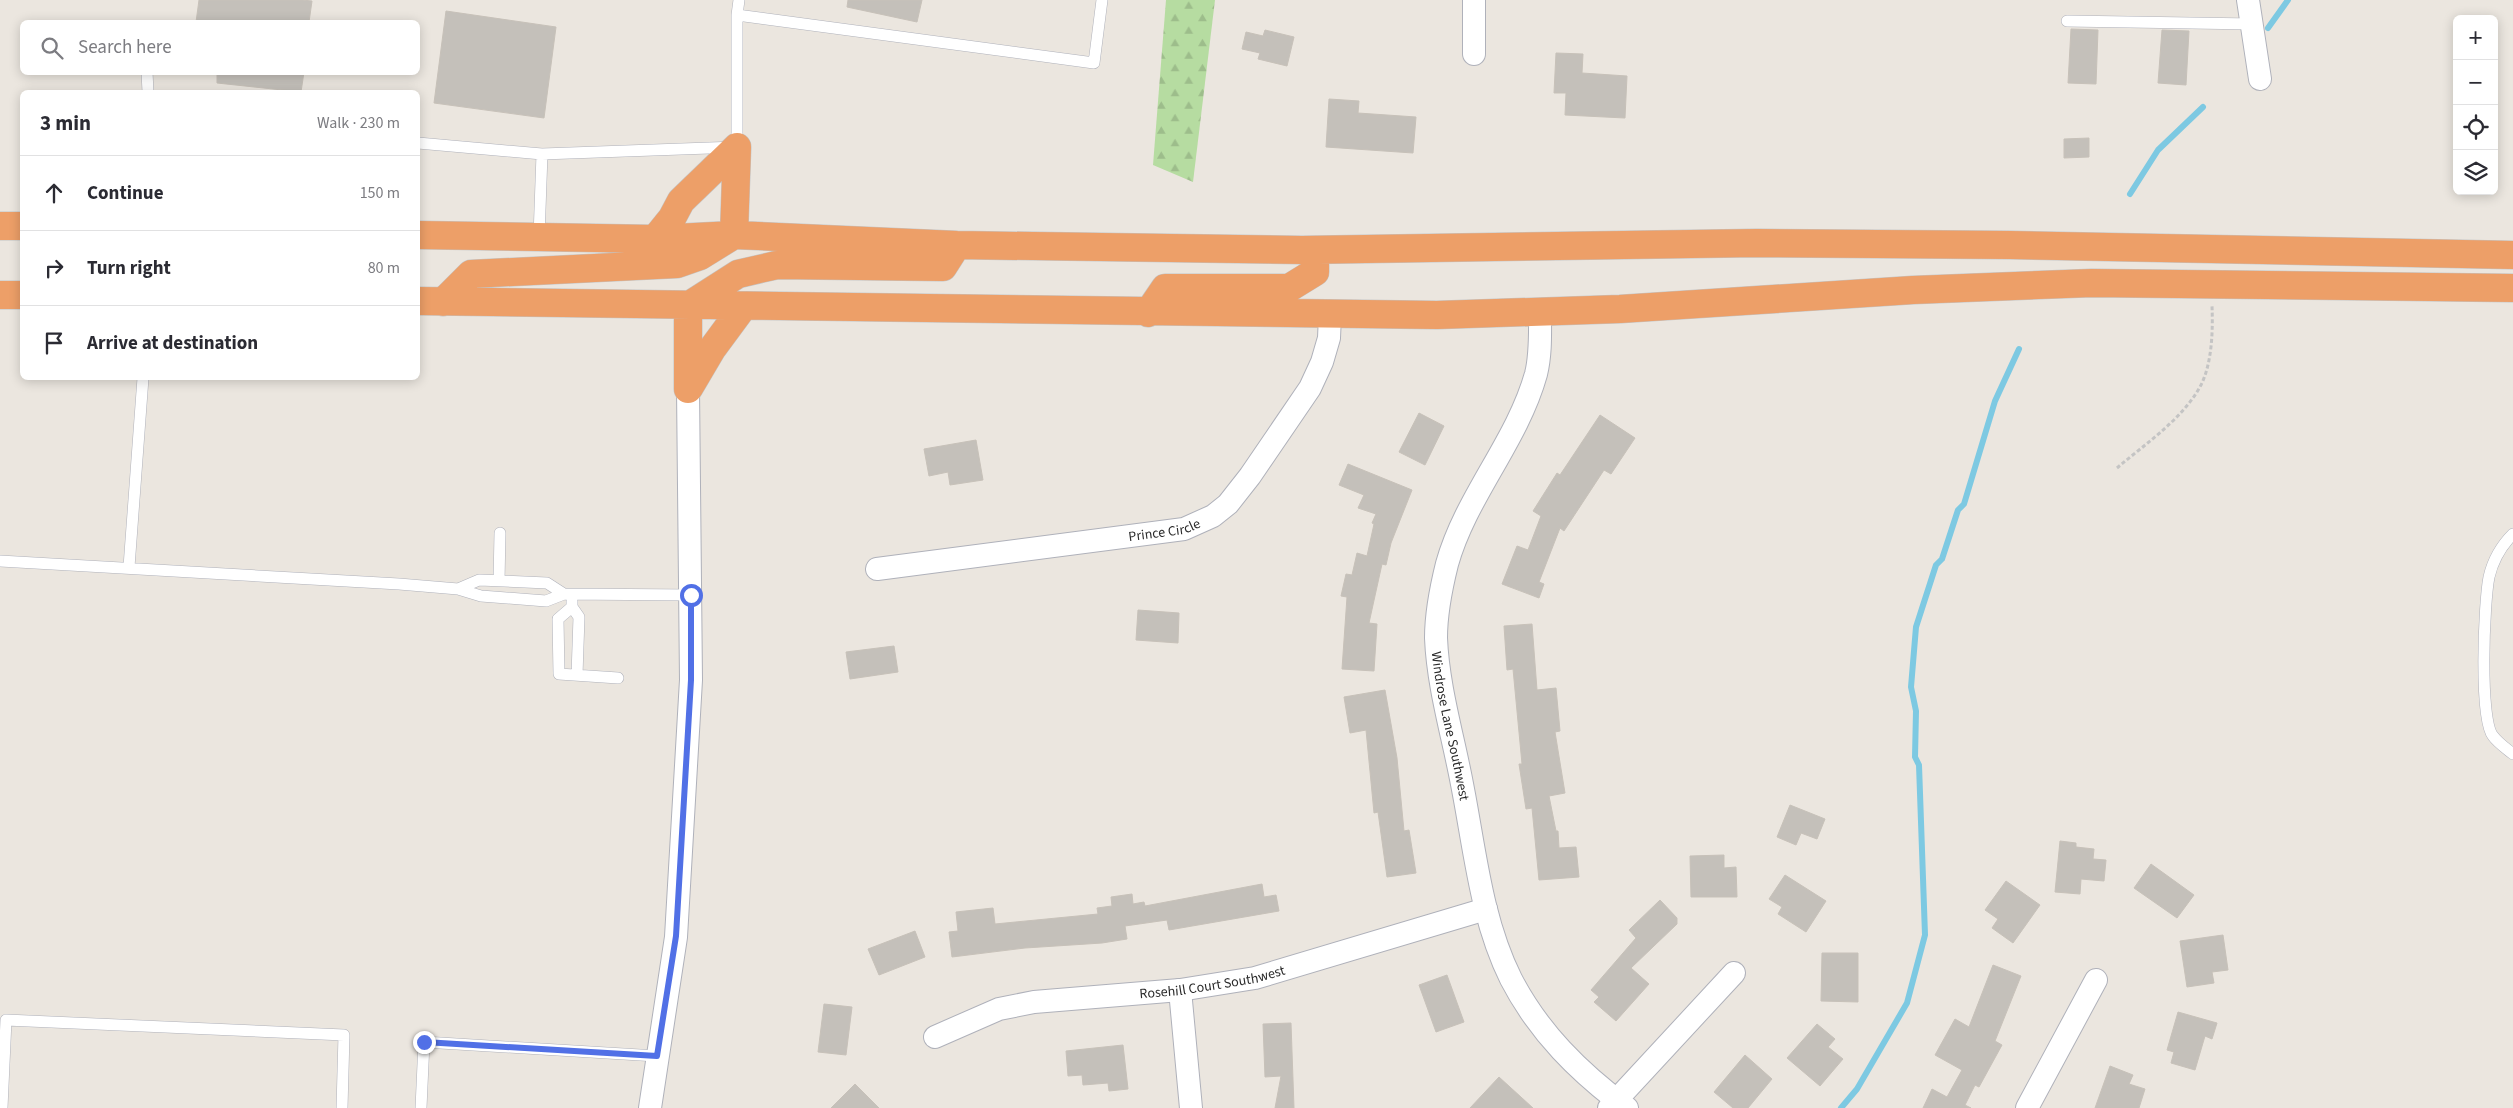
<!DOCTYPE html>
<html lang="en">
<head>
<meta charset="utf-8">
<style>
  body { margin:0; font-family:"Source Sans 3",sans-serif; background:#f2f2f3; color:#2b2b33 }
  .controls { position:absolute; right:15px; top:15px; display:grid; overflow:hidden; border-radius:8px; box-shadow:0 2px 12px #0003 }
  .controls button { width:45px; height:45px; display:grid; place-items:center; padding:0; border:0; border-bottom:1px solid #e1e1e2; background:#fff; color:#2b2b33; font:25px sans-serif }
  .stop { position:absolute; width:15px; height:15px; margin:-11px; border:4px solid #5170e6; border-radius:50%; background:#fff }
  .stop.end { background:#5170e6; border-color:#fff; box-shadow:0 1px 5px #0008 }
  .list { margin:0; padding:0; list-style:none }
  h2 { display:flex; justify-content:space-between; align-items:center; height:65px; margin:0; padding:0 20px; font-size:21px }
  h2 small { font-size:16px; font-weight:400; color:#7c7c81 }
  .list li { display:grid; grid-template-columns:32px 1fr auto; gap:15px; align-items:center; box-sizing:border-box; height:75px; padding:0 20px; border-top:1px solid #e1e1e2 }
  .list b { display:block; font-size:19px; white-space:nowrap }
  .list em { font-size:16px; font-style:normal; color:#7c7c81 }
  .icon { flex:none; width:28px; height:28px; fill:none; stroke:currentColor; stroke-width:2; stroke-linecap:round; stroke-linejoin:round }
  .map { position:relative; flex:none; width:2513px; height:1108px; overflow:hidden }
  .search { position:absolute; background:#fff; box-shadow:0 2px 12px #0003; left:20px; top:20px; width:400px; height:55px; display:flex; align-items:center; gap:12px; box-sizing:border-box; padding:0 18px; border-radius:8px; color:#7c7c81; font-size:19px }
  .panel { position:absolute; background:#fff; box-shadow:0 2px 12px #0003; left:20px; top:90px; width:400px; height:290px; border-radius:8px }
  .map>svg:first-child { display:block }
</style>
</head>
<body>
<div class="map">
<svg width="2513" height="1108" viewBox="0 0 2513 1108">
  <defs>
    <pattern id="forest-firs" width="22" height="20" patternUnits="userSpaceOnUse" patternTransform="scale(1.25)"><rect width="22" height="20" fill="#b6dca1"/><path d="M5 1l3.5 6h-7zM16 11l3.5 6h-7z" fill="#9dbd8b"/></pattern>
  </defs>
  <rect width="100%" height="100%" fill="#ebe6df"/>
  <path fill="url(#forest-firs)" d="M 1166,0 L 1215,0 L 1193,182 L 1153,165 Z"/>
  <g fill="none" stroke-linecap="round" stroke-linejoin="round">
    <path stroke="#7dc9e2" stroke-width="6" d="M 2268,28 L 2288,0
      M 2130,194 L 2158,150 L 2203,107
      M 1841,1108 L 1857,1089 L 1907,1003 L 1925,935 L 1919,765 L 1915,757 L 1916,711 L 1911,687 L 1916,627 L 1936,565 L 1942,559 L 1958,510 L 1964,504 L 1995,401 L 2019,349"/>
  </g>
  <path fill="#c4c0ba" stroke="#c7c1b9" d="M 199,0 L 302,0 L 312,1 L 309,22 L 196,22 Z
    M 848,0 L 922,0 L 917,22 L 847,7 Z
    M 446,11 L 556,27 L 544,118 L 434,103 Z
    M 2071,29 L 2098,30 L 2096,84 L 2068,83 Z
    M 1265,30 L 1294,37 L 1287,66 L 1258,59 L 1260,53 L 1242,49 L 1246,32 L 1263,36 Z
    M 2162,30 L 2189,31 L 2186,85 L 2158,83 Z
    M 1556,53 L 1583,54 L 1582,73 L 1627,76 L 1625,118 L 1565,115 L 1566,93 L 1554,93 Z
    M 217,72 L 304,72 L 301,92 L 217,83 Z
    M 1329,99 L 1359,101 L 1358,113 L 1416,117 L 1413,153 L 1326,147 Z
    M 2089,138 L 2089,157 L 2064,158 L 2064,139 Z
    M 1419,413 L 1444,426 L 1425,465 L 1399,452 Z
    M 1600,415 L 1635,438 L 1611,474 L 1604,470 L 1564,531 L 1560,528 L 1539,582 L 1544,584 L 1539,598 L 1502,584 L 1517,546 L 1528,550 L 1541,516 L 1533,511 L 1557,473 L 1560,475 Z
    M 976,440 L 983,480 L 950,485 L 948,472 L 929,476 L 924,449 Z
    M 1348,464 L 1412,490 L 1391,543 L 1386,565 L 1382,564 L 1369,623 L 1377,624 L 1374,671 L 1342,669 L 1347,597 L 1341,596 L 1346,574 L 1352,575 L 1357,553 L 1367,556 L 1374,524 L 1372,523 L 1376,514 L 1358,508 L 1364,495 L 1339,485 Z
    M 1138,610 L 1179,613 L 1178,643 L 1136,640 Z
    M 1532,624 L 1537,690 L 1556,688 L 1560,731 L 1555,732 L 1565,793 L 1549,796 L 1556,831 L 1558,831 L 1559,848 L 1576,847 L 1579,877 L 1539,880 L 1532,808 L 1526,809 L 1519,764 L 1522,764 L 1513,669 L 1507,670 L 1504,626 Z
    M 894,646 L 898,672 L 850,679 L 846,652 Z
    M 1385,690 L 1397,758 L 1404,831 L 1409,830 L 1416,873 L 1387,877 L 1378,812 L 1374,813 L 1366,730 L 1350,733 L 1344,697 Z
    M 1790,805 L 1825,819 L 1817,839 L 1801,833 L 1796,845 L 1777,837 Z
    M 2060,841 L 2076,843 L 2076,847 L 2094,849 L 2093,859 L 2106,860 L 2104,881 L 2081,879 L 2080,894 L 2055,892 Z
    M 1724,855 L 1724,868 L 1736,867 L 1737,897 L 1691,897 L 1690,856 Z
    M 2151,864 L 2194,895 L 2177,918 L 2134,888 Z
    M 1785,875 L 1826,901 L 1806,932 L 1778,914 L 1782,907 L 1769,899 Z
    M 2006,881 L 2040,905 L 2013,943 L 1992,928 L 1998,919 L 1985,910 Z
    M 1262,884 L 1264,897 L 1276,895 L 1279,911 L 1169,930 L 1167,920 L 1125,926 L 1127,939 L 1102,943 L 1025,948 L 952,957 L 949,932 L 958,931 L 956,912 L 993,908 L 995,924 L 1098,914 L 1097,908 L 1112,906 L 1111,897 L 1132,894 L 1133,904 L 1144,902 L 1145,906 Z
    M 1660,900 L 1677,918 L 1677,924 L 1631,968 L 1649,984 L 1616,1021 L 1594,1002 L 1599,997 L 1591,990 L 1636,938 L 1629,930 Z
    M 915,931 L 925,957 L 879,975 L 868,949 Z
    M 2223,935 L 2228,970 L 2212,972 L 2214,983 L 2187,987 L 2180,941 Z
    M 1822,953 L 1858,953 L 1858,1002 L 1821,1001 Z
    M 1993,965 L 2021,976 L 1995,1041 L 2002,1045 L 1979,1087 L 1975,1085 L 1965,1105 L 1971,1108 L 1923,1108 L 1932,1089 L 1947,1097 L 1962,1070 L 1935,1055 L 1955,1019 L 1969,1027 Z
    M 1447,975 L 1464,1022 L 1436,1032 L 1419,985 Z
    M 824,1004 L 852,1007 L 846,1055 L 818,1052 Z
    M 2178,1012 L 2217,1023 L 2212,1039 L 2205,1036 L 2195,1070 L 2171,1063 L 2174,1052 L 2167,1050 Z
    M 1291,1023 L 1294,1108 L 1275,1108 L 1281,1076 L 1265,1077 L 1263,1024 Z
    M 1817,1024 L 1835,1039 L 1828,1047 L 1843,1059 L 1820,1086 L 1787,1058 Z
    M 1123,1045 L 1128,1089 L 1109,1091 L 1108,1083 L 1083,1085 L 1082,1075 L 1068,1076 L 1066,1051 Z
    M 1745,1055 L 1772,1079 L 1748,1108 L 1733,1108 L 1714,1092 Z
    M 2110,1066 L 2133,1075 L 2129,1084 L 2145,1089 L 2139,1108 L 2095,1108 Z
    M 1499,1077 L 1533,1108 L 1470,1108 Z
    M 855,1084 L 879,1108 L 831,1108 Z"/>
  <g fill="none" stroke-linecap="round" stroke-linejoin="round">
    <defs>
      <path id="lane" d="M 737,15 L 1094,63 L 1102,0
        M 2067,21 L 2253,24
        M 147,72 L 148,92
        M 418,143 L 542,154 L 737,147 L 737,15 L 739,0
        M 539,237 L 542,154
        M 2513,534 C 2501,546 2493,560 2489,577 C 2484,602 2479,719 2493,736 C 2498,743 2507,749 2513,754
        M 0,561 L 399,584 L 458,589 L 481,596 L 546,601 L 564,594 L 691,595
        M 129,567 L 143,378
        M 499,581 L 500,533
        M 458,589 L 479,580 L 547,583 L 564,594
        M 572,601 L 572,607 L 579,617 L 577,675
        M 572,607 L 558,619 L 559,674 L 618,678
        M 2,1108 L 6,1020 L 344,1035 L 342,1108
        M 421,1108 L 424,1042 L 657,1056"/>
      <g id="street">
        <path d="M 2248,0 L 2260,79"/>
        <path d="M 1474,54 L 1474,0"/>
        <path id="s1" d="M 1540,313 C 1540,333 1541,354 1536,374 C 1517,442 1466,496 1447,564 C 1441,588 1436,613 1436,638 C 1438,687 1453,736 1462,784 C 1475,850 1481,919 1511,979 C 1539,1033 1579,1072 1627,1108"/>
        <path id="s2" d="M 877,569 L 1184,529 L 1213,516 L 1228,504 L 1250,476 L 1310,388 L 1322,362 L 1329,338 L 1330,315"/>
        <path d="M 1180,990 L 1191,1108"/>
        <path id="s3" d="M 935,1037 L 999,1009 L 1034,1002 L 1180,990 L 1255,978 L 1486,909"/>
        <path d="M 650,1108 L 676,937 L 691,680 L 688,389"/>
        <path d="M 1609,1108 L 1734,973"/>
        <path d="M 2027,1108 L 2096,980"/>
      </g>
      <path id="highway" d="M 0,226 L 22,226
        M 418,235 L 655,239 L 734,235 L 957,245 L 1302,250 L 1757,243 L 2010,245 L 2513,255
        M 655,239 L 672,218 L 681,201 L 737,147
        M 0,295 L 22,295
        M 418,301 L 1437,315 L 1620,309 L 1913,290 L 2092,283 L 2513,288
        M 443,302 L 471,274 L 677,264 L 700,256 L 734,235 L 737,147
        M 1148,313 L 1165,288 L 1289,288 L 1315,272 L 1315,250
        M 689,388 L 712,349 L 743,307
        M 688,389 L 688,306 L 738,274 L 777,265 L 943,267 L 957,245"/>
    </defs>
    <use href="#lane" stroke="#afb1ba" stroke-width="12"/>
    <use href="#street" stroke="#afb1ba" stroke-width="24"/>
    <use href="#highway" stroke="#c4c4c4" stroke-width="29"/>
    <path stroke="#c4c4c4" stroke-width="3" stroke-dasharray="4 2.5" stroke-linecap="butt" d="M 2117,468 C 2145,444 2183,419 2201,385 C 2212,363 2213,331 2212,306"/>
    <use href="#lane" stroke="#fff" stroke-width="11"/>
    <use href="#street" stroke="#fff" stroke-width="22"/>
    <use href="#highway" stroke="#ed9f68" stroke-width="28"/>
  </g>
  <g fill="none" stroke-linecap="round" stroke-linejoin="round">
    <path stroke="#5170e6" stroke-width="6" d="M 424,1042 L 657,1056 L 676,936 L 691,680 L 691,595"/>
  </g>
  <g text-anchor="middle" stroke-width="4" stroke-linejoin="round" paint-order="stroke">
    <g font-size="14" fill="#2b2b2b" stroke="#fff">
      <text dy="5" stroke="none"><textPath href="#s2" startOffset="290">Prince Circle</textPath></text>
      <text dy="5" stroke="none"><textPath href="#s1" startOffset="436">Windrose Lane Southwest</textPath></text>
      <text dy="5" stroke="none"><textPath href="#s3" startOffset="285">Rosehill Court Southwest</textPath></text>
    </g>
  </g>
</svg>
<div class="controls">
<button>+</button>
<button>−</button>
<button><svg class="icon" aria-label="locate" viewBox="0 0 24 24"><circle cx="12" cy="12" r="6"/><path d="M12 2v4M12 18v4M2 12h4M18 12h4"/></svg></button>
<button><svg class="icon" aria-label="layers" viewBox="0 0 24 24"><path d="M12 4l9 5-9 5-9-5zM3 14l9 5 9-5"/></svg></button>
</div>
<div class="stop" style="left:691px;top:595px"></div>
<div class="stop end" style="left:424px;top:1042px"></div>
<div class="search"><svg class="icon" aria-label="search" viewBox="0 0 24 24"><circle cx="10" cy="10" r="6"/><path d="M15 15l6 6"/></svg>Search here</div>
<section class="panel">
<h2>3 min<small>Walk · 230 m</small></h2>
<ul class="list">
<li><svg class="icon" aria-label="ahead" viewBox="0 0 24 24"><path d="M12 20V5M6 11l6-6 6 6"/></svg><div><b>Continue</b></div><em>150 m</em></li>
<li><svg class="icon" aria-label="right" viewBox="0 0 24 24"><path d="M7 20v-9h11M14 6l5 5-5 5"/></svg><div><b>Turn right</b></div><em>80 m</em></li>
<li><svg class="icon" aria-label="arrive" viewBox="0 0 24 24"><path d="M6 21V4h12l-3 4 3 4H6"/></svg><div><b>Arrive at destination</b></div></li>
</ul>
</section>
</div>
</body>
</html>
